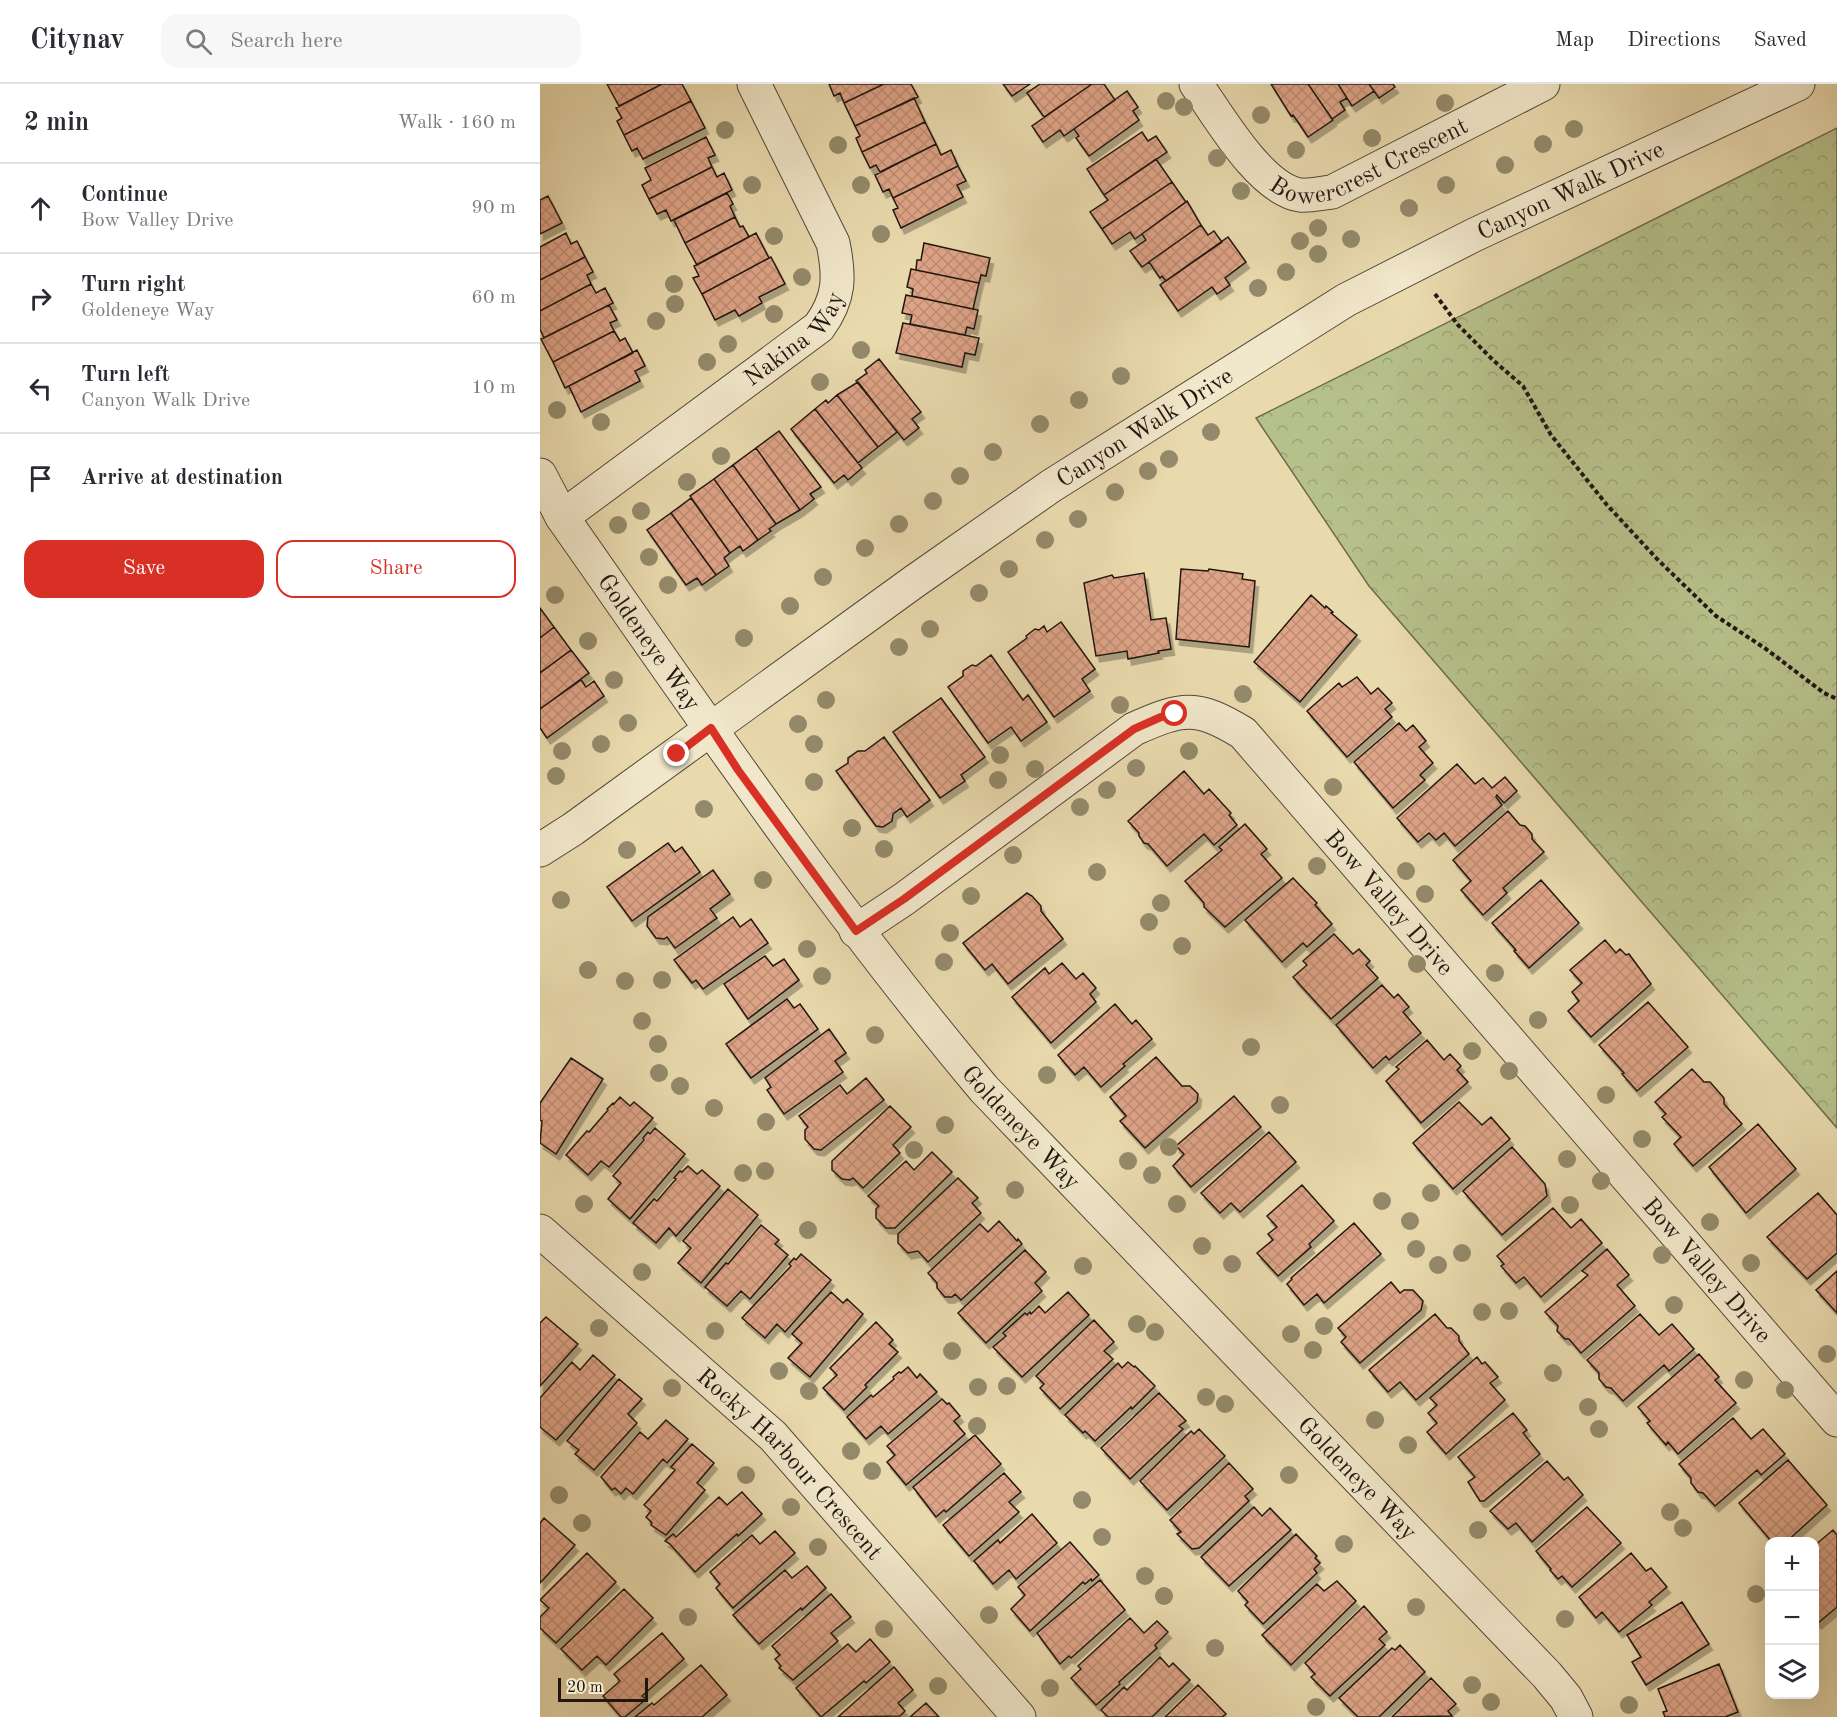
<!DOCTYPE html>
<html lang="en">
<head>
<meta charset="utf-8">
<style>
  body { margin:0; font-family:"Old Standard TT",serif; background:#f7f7f7; color:#2b2b33 }
  .controls { position:absolute; right:18px; bottom:18px; display:grid; overflow:hidden; border-radius:12px; box-shadow:0 6px 24px #0002 }
  .controls button { width:54px; height:54px; display:grid; place-items:center; padding:0; border:0; border-bottom:2px solid #e1e1e2; background:#fff; color:#2b2b33; font:30px sans-serif }
  .scale { position:absolute; left:18px; bottom:15px; width:90px; box-sizing:border-box; padding-left:6px; border:3px solid #211611; border-top:0; font-size:16px; line-height:21px; white-space:nowrap; color:#211611; -webkit-text-stroke:4px #f1e7ca; paint-order:stroke }
  .stop { position:absolute; width:18px; height:18px; margin:-14px; border:4px solid #d93025; border-radius:50%; background:#fff }
  .stop.end { background:#d93025; border-color:#fff; box-shadow:0 2px 6px #0008 }
  .list { margin:0; padding:0; list-style:none }
  h2 { display:flex; justify-content:space-between; align-items:center; height:78px; margin:0; padding:0 24px; font-size:26px }
  h2 small { font-size:20px; font-weight:400; color:#7c7c81 }
  .list li { display:grid; grid-template-columns:39px 1fr auto; gap:18px; align-items:center; box-sizing:border-box; height:90px; padding:0 24px; border-top:2px solid #e1e1e2 }
  .list b { display:block; font-size:22px; white-space:nowrap }
  .list p { margin:0; font-size:20px; white-space:nowrap; color:#7c7c81 }
  .list em { font-size:20px; font-style:normal; color:#7c7c81 }
  .actions { display:flex; gap:12px; padding:18px 24px }
  .actions a { flex:1; padding:14px 0; border:2px solid #d93025; border-radius:18px; text-align:center; font-size:21px; color:#d93025 }
  .actions .main { background:#d93025; color:#fff }
  .icon { flex:none; width:33px; height:33px; fill:none; stroke:currentColor; stroke-width:2; stroke-linecap:round; stroke-linejoin:round }
  .map { position:relative; flex:none; width:1297px; height:1633px; overflow:hidden }
  header { display:flex; align-items:center; gap:36px; box-sizing:border-box; height:84px; padding:0 30px; background:#fff; border-bottom:2px solid #e1e1e2 }
  header strong { font-size:28px }
  nav { display:flex; gap:33px; margin-inline-start:auto; font-size:21px }
  .search { width:420px; height:54px; background:#f7f7f7; display:flex; align-items:center; gap:15px; box-sizing:border-box; padding:0 21px; border-radius:18px; color:#7c7c81; font-size:22px }
  main { display:flex }
  aside { flex:1; background:#fff }
  .map>svg:first-child { display:block }
</style>
</head>
<body>
<header>
<strong>Citynav</strong>
<div class="search"><svg class="icon" aria-label="search" viewBox="0 0 24 24"><circle cx="10" cy="10" r="6"/><path d="M15 15l6 6"/></svg>Search here</div>
<nav><a>Map</a><a>Directions</a><a>Saved</a></nav>
</header>
<main>
<aside>
<h2>2 min<small>Walk · 160 m</small></h2>
<ul class="list">
<li><svg class="icon" aria-label="ahead" viewBox="0 0 24 24"><path d="M12 20V5M6 11l6-6 6 6"/></svg><div><b>Continue</b><p>Bow Valley Drive</p></div><em>90 m</em></li>
<li><svg class="icon" aria-label="right" viewBox="0 0 24 24"><path d="M7 20v-9h11M14 6l5 5-5 5"/></svg><div><b>Turn right</b><p>Goldeneye Way</p></div><em>60 m</em></li>
<li><svg class="icon" aria-label="left" viewBox="0 0 24 24"><path d="M17 20v-9H6M10 6l-5 5 5 5"/></svg><div><b>Turn left</b><p>Canyon Walk Drive</p></div><em>10 m</em></li>
<li><svg class="icon" aria-label="arrive" viewBox="0 0 24 24"><path d="M6 21V4h12l-3 4 3 4H6"/></svg><div><b>Arrive at destination</b></div></li>
</ul>
<div class="actions"><a class="main">Save</a><a>Share</a></div>
</aside>
<div class="map">
<svg width="1297" height="1633" viewBox="0 0 1297 1633">
  <defs>
    <pattern id="forest-crowns" width="20" height="18" patternUnits="userSpaceOnUse" patternTransform="scale(1.5)"><rect width="20" height="18" fill="#b6c08a"/><path d="M2 6a3 3 0 1 1 6 0M12 15a3 3 0 1 1 6 0" fill="none" stroke="#9ca476"/></pattern>
    <pattern id="building-cross-hatch" width="8" height="8" patternUnits="userSpaceOnUse" patternTransform="scale(1.5)"><rect width="8" height="8" fill="#dea487"/><path d="M0 0l8 8M0 8l8-8" fill="none" stroke="#be8c74"/></pattern>
    <filter id="shadow"><feDropShadow dx="3.5" dy="6" stdDeviation="0" flood-color="#0004"/></filter>
  </defs>
  <rect width="100%" height="100%" fill="#e9daae"/>
  <filter id="stains"><feTurbulence type="fractalNoise" baseFrequency=".00333" numOctaves="4"/><feColorMatrix values="0 0 0 0 .2 0 0 0 0 .09 0 0 0 0 .02 0 0 0 .5 -.17"/></filter>
  <radialGradient id="worn" r=".72"><stop offset=".6" stop-color="#630" stop-opacity="0"/><stop offset="1" stop-color="#630" stop-opacity=".3"/></radialGradient>
  <path fill="url(#forest-crowns)" stroke="#6c6b4e" stroke-width="1.5" d="M 1297,44 L 1297,1044 L 829,502 L 716,334 Z"/>
  <path fill="url(#building-cross-hatch)" stroke="#211611" stroke-width="1.5" filter="url(#shadow)" d="M 67,0 L 122,0 L 79,22 Z
    M 122,0 L 142,0 L 151,17 L 84,51 L 77,37 L 82,34 L 76,24 Z
    M 289,0 L 344,0 L 304,19 L 300,9 L 294,12 Z
    M 344,0 L 371,0 L 378,13 L 315,42 L 304,19 Z
    M 463,0 L 490,0 L 472,12 Z
    M 500,0 L 552,0 L 504,33 L 487,9 Z
    M 552,0 L 564,0 L 575,16 L 524,52 L 520,46 L 503,58 L 492,42 Z
    M 731,0 L 768,0 L 793,36 L 768,53 L 758,38 L 753,31 L 751,32 Z
    M 768,0 L 798,0 L 807,14 L 800,18 L 805,26 L 792,35 Z
    M 798,0 L 829,0 L 834,7 L 812,22 Z
    M 829,0 L 853,0 L 855,3 L 839,14 Z
    M 587,7 L 598,23 L 593,27 L 599,36 L 549,72 L 536,54 L 539,52 L 534,45 Z
    M 374,14 L 385,38 L 322,68 L 316,54 L 320,52 L 315,42 Z
    M 151,17 L 165,44 L 103,75 L 97,64 L 92,67 L 84,51 Z
    M 385,38 L 396,60 L 340,88 L 336,81 L 330,84 L 322,68 Z
    M 602,48 L 608,57 L 616,52 L 627,68 L 564,111 L 547,85 Z
    M 166,53 L 175,71 L 168,74 L 172,83 L 109,115 L 102,101 L 111,96 L 105,84 Z
    M 396,60 L 401,71 L 411,66 L 418,82 L 353,114 L 349,105 L 343,108 L 335,91 Z
    M 616,75 L 632,98 L 562,145 L 550,128 L 568,116 L 564,111 Z
    M 418,82 L 426,97 L 417,101 L 423,113 L 361,144 L 353,126 L 358,124 L 353,114 Z
    M 172,83 L 177,93 L 184,89 L 192,106 L 131,137 L 126,126 L 117,130 L 109,115 Z
    M 632,98 L 646,118 L 595,155 L 590,148 L 572,160 L 562,145 Z
    M 187,109 L 193,120 L 190,122 L 195,133 L 145,159 L 134,136 Z
    M 8,112 L 22,139 L 0,150 L 0,116 Z
    M 647,117 L 661,141 L 602,183 L 590,167 L 606,156 L 602,150 Z
    M 195,133 L 200,143 L 203,142 L 209,153 L 157,181 L 145,159 Z
    M 661,141 L 668,151 L 674,147 L 682,158 L 626,197 L 622,192 L 620,194 L 609,178 Z
    M 26,149 L 31,160 L 37,157 L 45,173 L 0,196 L 0,163 Z
    M 216,149 L 229,174 L 162,210 L 153,194 L 159,192 L 154,182 Z
    M 688,153 L 706,178 L 685,194 L 690,201 L 677,210 L 672,203 L 638,227 L 620,201 Z
    M 384,159 L 450,174 L 446,192 L 441,191 L 439,199 L 376,186 L 377,176 L 381,176 Z
    M 45,173 L 53,188 L 47,191 L 51,200 L 0,227 L 0,196 Z
    M 231,173 L 245,200 L 219,213 L 222,219 L 199,232 L 195,226 L 175,236 L 162,210 Z
    M 371,185 L 439,199 L 433,225 L 372,212 L 373,205 L 367,203 Z
    M 51,200 L 56,209 L 65,204 L 73,219 L 4,254 L 0,245 L 0,227 Z
    M 366,211 L 438,226 L 434,245 L 427,243 L 425,251 L 370,240 L 372,231 L 362,229 Z
    M 69,221 L 77,236 L 70,239 L 74,247 L 13,278 L 1,255 Z
    M 363,239 L 439,254 L 435,271 L 425,269 L 422,283 L 356,269 Z
    M 74,247 L 80,257 L 85,254 L 93,269 L 25,304 L 13,278 Z
    M 97,266 L 105,282 L 95,287 L 100,297 L 41,328 L 29,302 Z
    M 339,275 L 381,328 L 372,335 L 379,344 L 364,356 L 316,297 L 327,289 L 325,286 Z
    M 318,298 L 357,348 L 338,363 L 297,311 Z
    M 297,311 L 338,363 L 318,379 L 275,325 L 286,316 L 288,319 Z
    M 275,325 L 322,384 L 308,396 L 304,391 L 294,399 L 251,345 Z
    M 239,347 L 281,403 L 270,410 L 274,415 L 260,426 L 216,364 Z
    M 216,364 L 260,426 L 236,440 L 193,381 Z
    M 193,381 L 236,440 L 229,445 L 231,447 L 218,456 L 174,395 Z
    M 174,395 L 218,456 L 203,467 L 200,462 L 190,469 L 150,412 Z
    M 151,414 L 190,469 L 184,474 L 189,482 L 176,491 L 131,429 Z
    M 131,429 L 176,491 L 162,501 L 157,494 L 146,501 L 107,446 Z
    M 641,485 L 668,487 L 669,485 L 703,490 L 702,495 L 715,497 L 709,563 L 636,555 Z
    M 604,489 L 611,536 L 626,534 L 631,565 L 618,567 L 619,569 L 588,575 L 587,567 L 556,572 L 544,499 L 572,491 L 574,494 Z
    M 771,511 L 785,524 L 786,522 L 793,528 L 791,529 L 817,551 L 760,618 L 714,578 Z
    M 0,524 L 14,543 L 0,554 Z
    M 521,538 L 555,585 L 542,595 L 550,607 L 514,633 L 468,568 L 487,554 L 486,552 L 495,545 L 499,546 L 504,542 L 507,548 Z
    M 14,543 L 31,566 L 0,589 L 0,554 Z
    M 31,566 L 49,589 L 0,625 L 0,589 Z
    M 451,571 L 483,616 L 488,611 L 507,638 L 481,657 L 471,643 L 448,659 L 408,603 L 423,592 L 423,587 L 432,581 L 436,582 Z
    M 817,593 L 831,610 L 838,604 L 852,619 L 845,625 L 852,633 L 807,673 L 767,627 L 799,599 L 802,603 Z
    M 41,596 L 46,603 L 54,597 L 64,612 L 7,654 L 0,644 L 0,625 Z
    M 401,614 L 445,673 L 421,691 L 425,697 L 400,714 L 353,648 Z
    M 859,639 L 866,647 L 873,641 L 886,657 L 879,663 L 893,679 L 880,691 L 885,696 L 853,724 L 814,678 Z
    M 344,653 L 390,716 L 367,733 L 361,724 L 353,730 L 352,737 L 343,743 L 336,742 L 296,687 L 308,679 L 308,674 L 318,667 L 325,667 Z
    M 917,680 L 935,700 L 943,694 L 952,704 L 965,693 L 977,707 L 964,719 L 957,711 L 956,713 L 962,721 L 915,762 L 904,749 L 896,756 L 889,749 L 878,758 L 857,734 Z
    M 644,687 L 664,710 L 669,705 L 691,729 L 689,731 L 697,741 L 674,761 L 664,750 L 627,782 L 608,760 L 604,759 L 599,752 L 599,749 L 588,737 Z
    M 968,727 L 980,741 L 985,742 L 992,750 L 992,755 L 1004,768 L 963,804 L 967,809 L 943,831 L 921,806 L 931,797 L 913,776 Z
    M 705,740 L 727,765 L 721,770 L 742,794 L 685,843 L 664,823 L 664,819 L 645,797 L 682,766 L 679,763 Z
    M 128,759 L 135,768 L 142,763 L 160,788 L 92,837 L 67,803 Z
    M 173,786 L 190,810 L 170,825 L 177,834 L 135,864 L 127,853 L 124,855 L 116,854 L 107,842 L 108,833 Z
    M 753,794 L 777,819 L 775,821 L 792,840 L 767,863 L 763,859 L 742,878 L 705,836 Z
    M 1001,796 L 1039,839 L 989,884 L 974,867 L 976,866 L 952,839 Z
    M 487,809 L 492,812 L 501,822 L 501,827 L 523,855 L 468,900 L 452,880 L 445,886 L 423,859 Z
    M 193,833 L 200,843 L 211,835 L 228,859 L 163,905 L 156,896 L 152,899 L 134,876 Z
    M 794,850 L 813,870 L 819,865 L 830,877 L 826,881 L 838,894 L 791,935 L 753,893 L 767,881 L 763,877 Z
    M 1065,856 L 1076,869 L 1080,865 L 1086,871 L 1089,870 L 1111,900 L 1051,953 L 1028,927 L 1039,917 L 1032,908 L 1042,899 L 1030,886 Z
    M 225,872 L 233,882 L 244,875 L 259,896 L 208,935 L 184,900 Z
    M 522,879 L 536,895 L 543,889 L 556,904 L 550,910 L 556,918 L 511,959 L 472,913 L 505,884 L 509,890 Z
    M 842,901 L 854,914 L 858,910 L 869,923 L 863,928 L 881,949 L 849,976 L 846,972 L 833,984 L 796,941 Z
    M 247,915 L 254,924 L 260,920 L 278,945 L 211,994 L 186,960 Z
    M 1108,918 L 1148,963 L 1097,1007 L 1082,990 L 1084,989 L 1059,961 Z
    M 575,920 L 592,940 L 596,936 L 612,955 L 583,980 L 585,982 L 561,1003 L 544,983 L 535,991 L 518,971 Z
    M 289,945 L 306,969 L 295,977 L 303,988 L 244,1030 L 227,1006 L 231,1003 L 225,994 Z
    M 887,956 L 904,976 L 910,970 L 921,982 L 917,986 L 928,998 L 881,1039 L 846,997 L 859,985 L 856,983 Z
    M 616,973 L 642,1002 L 650,1002 L 658,1010 L 657,1018 L 605,1064 L 580,1037 L 586,1032 L 570,1013 Z
    M 31,974 L 63,995 L 16,1070 L 0,1059 L 2,1037 L 0,1036 L 0,1019 Z
    M 1152,985 L 1164,998 L 1170,998 L 1184,1014 L 1184,1020 L 1202,1040 L 1153,1082 L 1134,1060 L 1141,1053 L 1122,1033 L 1126,1030 L 1115,1018 Z
    M 326,994 L 344,1016 L 281,1066 L 274,1065 L 265,1055 L 265,1046 L 268,1043 L 259,1032 L 300,1001 L 307,1010 Z
    M 694,1012 L 721,1043 L 651,1103 L 633,1082 L 644,1070 L 636,1062 Z
    M 80,1013 L 90,1022 L 94,1018 L 113,1034 L 69,1083 L 61,1077 L 48,1091 L 26,1071 L 47,1047 L 49,1048 L 68,1026 L 67,1025 L 73,1019 L 74,1020 Z
    M 919,1018 L 942,1041 L 951,1033 L 970,1055 L 913,1105 L 873,1059 Z
    M 350,1022 L 371,1043 L 353,1061 L 360,1069 L 323,1104 L 313,1094 L 310,1096 L 302,1095 L 292,1086 L 292,1077 Z
    M 1218,1040 L 1256,1085 L 1206,1129 L 1169,1083 Z
    M 115,1044 L 145,1070 L 90,1135 L 68,1115 L 81,1099 L 73,1092 L 104,1056 L 103,1054 L 108,1048 L 110,1050 Z
    M 729,1048 L 756,1078 L 700,1128 L 691,1119 L 680,1129 L 661,1109 Z
    M 972,1063 L 1005,1100 L 1007,1112 L 962,1151 L 923,1107 Z
    M 392,1068 L 412,1088 L 355,1144 L 346,1144 L 336,1134 L 336,1125 L 339,1122 L 328,1112 L 366,1077 L 374,1086 Z
    M 148,1082 L 157,1090 L 162,1086 L 180,1102 L 136,1152 L 129,1144 L 116,1159 L 93,1139 L 114,1115 L 117,1117 L 136,1095 L 134,1094 L 140,1087 L 142,1088 Z
    M 418,1094 L 438,1114 L 432,1119 L 441,1129 L 388,1178 L 378,1167 L 368,1169 L 358,1159 L 358,1150 Z
    M 762,1101 L 794,1137 L 769,1160 L 771,1163 L 738,1192 L 717,1169 L 733,1156 L 728,1150 L 737,1143 L 727,1132 Z
    M 188,1105 L 218,1131 L 161,1199 L 138,1179 L 151,1164 L 143,1157 Z
    M 1278,1109 L 1297,1131 L 1297,1169 L 1267,1195 L 1227,1153 Z
    M 1013,1124 L 1031,1144 L 1041,1135 L 1062,1159 L 1001,1213 L 984,1193 L 976,1199 L 961,1182 L 964,1180 L 957,1172 Z
    M 459,1137 L 477,1157 L 478,1155 L 482,1160 L 421,1216 L 415,1210 L 412,1213 L 405,1213 L 397,1204 L 397,1199 L 388,1189 L 440,1140 L 448,1148 Z
    M 814,1139 L 841,1170 L 784,1219 L 777,1210 L 764,1221 L 747,1200 L 752,1195 L 751,1194 Z
    M 221,1141 L 239,1156 L 235,1160 L 248,1171 L 210,1215 L 201,1207 L 187,1222 L 165,1203 L 186,1179 L 188,1180 Z
    M 1067,1165 L 1089,1191 L 1077,1201 L 1095,1222 L 1041,1269 L 1029,1255 L 1025,1255 L 1017,1247 L 1018,1242 L 1005,1228 L 1048,1191 L 1042,1187 Z
    M 485,1166 L 506,1188 L 495,1199 L 502,1207 L 446,1259 L 418,1229 Z
    M 261,1170 L 291,1196 L 245,1248 L 237,1240 L 225,1254 L 202,1234 L 251,1182 L 249,1180 L 254,1174 L 256,1176 Z
    M 1297,1187 L 1297,1229 L 1276,1206 Z
    M 851,1198 L 860,1209 L 864,1206 L 873,1206 L 883,1217 L 881,1226 L 820,1279 L 801,1258 L 806,1253 L 798,1244 Z
    M 291,1208 L 303,1219 L 307,1215 L 323,1230 L 270,1293 L 248,1274 L 262,1259 L 252,1250 Z
    M 528,1208 L 549,1231 L 482,1293 L 453,1263 L 466,1252 L 463,1249 L 485,1229 L 487,1231 L 490,1228 L 491,1230 L 499,1222 L 505,1229 Z
    M 895,1230 L 907,1244 L 911,1244 L 919,1252 L 919,1257 L 929,1270 L 876,1316 L 860,1298 L 848,1308 L 829,1286 Z
    M 1100,1230 L 1119,1251 L 1132,1240 L 1154,1265 L 1129,1287 L 1124,1281 L 1083,1317 L 1071,1304 L 1066,1303 L 1059,1295 L 1059,1289 L 1047,1276 Z
    M 6,1233 L 38,1260 L 0,1302 L 0,1239 Z
    M 554,1236 L 574,1258 L 564,1267 L 573,1275 L 520,1325 L 500,1304 L 504,1300 L 496,1292 Z
    M 336,1238 L 353,1256 L 349,1260 L 358,1268 L 325,1301 L 327,1303 L 304,1326 L 283,1304 L 297,1291 L 290,1284 Z
    M 1159,1270 L 1179,1293 L 1175,1296 L 1196,1319 L 1138,1370 L 1128,1358 L 1126,1361 L 1107,1339 L 1110,1337 L 1098,1323 Z
    M 53,1271 L 75,1291 L 16,1356 L 0,1343 L 0,1314 L 32,1278 L 40,1286 Z
    M 937,1273 L 942,1280 L 945,1278 L 958,1293 L 950,1299 L 965,1316 L 906,1370 L 887,1348 L 897,1339 L 888,1329 L 897,1321 L 890,1314 Z
    M 588,1278 L 594,1283 L 595,1282 L 615,1302 L 592,1325 L 591,1323 L 555,1357 L 545,1347 L 543,1349 L 525,1331 L 578,1279 L 582,1284 Z
    M 368,1283 L 377,1294 L 380,1290 L 397,1308 L 348,1350 L 341,1342 L 326,1355 L 307,1333 L 331,1311 L 333,1313 L 354,1295 L 353,1293 L 359,1288 L 361,1289 Z
    M 79,1295 L 102,1315 L 88,1330 L 97,1339 L 54,1386 L 35,1370 L 39,1366 L 27,1357 Z
    M 619,1309 L 646,1337 L 639,1342 L 643,1345 L 590,1395 L 561,1364 Z
    M 402,1315 L 407,1320 L 409,1319 L 420,1332 L 414,1337 L 425,1350 L 366,1401 L 347,1378 L 355,1371 L 347,1362 Z
    M 973,1329 L 987,1346 L 983,1349 L 1000,1370 L 944,1417 L 940,1417 L 928,1398 L 935,1393 L 918,1373 Z
    M 1193,1334 L 1211,1355 L 1223,1345 L 1245,1370 L 1221,1391 L 1217,1386 L 1175,1422 L 1163,1409 L 1158,1408 L 1151,1399 L 1151,1394 L 1139,1380 Z
    M 126,1336 L 148,1355 L 127,1379 L 123,1375 L 93,1410 L 86,1404 L 81,1410 L 75,1404 L 72,1406 L 61,1393 L 100,1348 L 108,1355 Z
    M 659,1345 L 685,1372 L 627,1426 L 600,1397 L 651,1347 L 654,1350 Z
    M 435,1351 L 461,1380 L 406,1428 L 404,1426 L 396,1433 L 373,1403 Z
    M 152,1360 L 174,1379 L 157,1399 L 165,1406 L 126,1451 L 111,1441 L 112,1439 L 106,1433 L 111,1427 L 104,1421 L 135,1386 L 131,1383 Z
    M 1248,1376 L 1287,1421 L 1246,1458 L 1232,1458 L 1199,1419 Z
    M 1007,1377 L 1024,1396 L 1028,1393 L 1043,1411 L 992,1458 L 976,1439 L 968,1445 L 950,1427 Z
    M 689,1379 L 713,1405 L 705,1412 L 709,1417 L 659,1464 L 652,1465 L 637,1450 L 641,1448 L 630,1436 Z
    M 464,1389 L 481,1408 L 469,1418 L 479,1428 L 429,1472 L 403,1441 Z
    M 202,1408 L 222,1430 L 198,1452 L 197,1450 L 155,1488 L 130,1460 L 125,1457 L 133,1450 L 136,1453 L 179,1413 L 187,1421 Z
    M 714,1423 L 722,1432 L 730,1424 L 751,1446 L 689,1502 L 661,1473 Z
    M 1047,1423 L 1081,1459 L 1032,1503 L 1022,1492 L 1018,1495 L 1010,1486 L 1011,1485 L 996,1467 Z
    M 492,1430 L 517,1459 L 476,1495 L 469,1486 L 453,1500 L 434,1477 L 458,1456 L 460,1459 Z
    M 4,1434 L 35,1461 L 0,1499 L 0,1439 Z
    M 1293,1446 L 1297,1451 L 1297,1523 L 1278,1539 L 1274,1535 L 1274,1462 Z
    M 235,1447 L 255,1469 L 193,1524 L 176,1504 L 180,1500 L 170,1488 L 212,1451 L 220,1460 Z
    M 756,1450 L 777,1472 L 775,1474 L 780,1479 L 774,1485 L 777,1489 L 723,1540 L 705,1521 L 708,1518 L 698,1507 Z
    M 530,1458 L 559,1491 L 552,1497 L 551,1495 L 545,1500 L 543,1498 L 490,1547 L 471,1525 L 485,1511 L 478,1503 Z
    M 47,1469 L 76,1498 L 16,1559 L 0,1544 L 0,1533 L 9,1524 L 0,1516 Z
    M 1091,1469 L 1106,1487 L 1111,1484 L 1127,1503 L 1109,1518 L 1112,1521 L 1079,1548 L 1062,1528 L 1056,1534 L 1039,1513 Z
    M 267,1482 L 286,1504 L 262,1526 L 261,1524 L 219,1560 L 193,1531 L 245,1486 L 252,1494 Z
    M 560,1496 L 585,1526 L 531,1574 L 529,1572 L 520,1580 L 497,1549 Z
    M 797,1497 L 816,1517 L 751,1581 L 722,1551 L 777,1500 L 784,1507 Z
    M 84,1505 L 113,1534 L 66,1581 L 57,1572 L 42,1586 L 21,1565 Z
    M 291,1510 L 311,1533 L 291,1549 L 298,1557 L 253,1596 L 239,1584 L 241,1582 L 235,1575 L 240,1571 L 232,1562 Z
    M 1142,1518 L 1169,1560 L 1106,1601 L 1092,1578 L 1101,1573 L 1087,1551 Z
    M 824,1522 L 847,1548 L 839,1555 L 845,1561 L 790,1612 L 771,1593 L 775,1590 L 765,1579 Z
    M 590,1534 L 604,1549 L 617,1537 L 628,1548 L 615,1561 L 617,1564 L 579,1598 L 580,1600 L 556,1621 L 531,1594 L 541,1585 L 538,1582 Z
    M 122,1549 L 144,1575 L 102,1612 L 106,1615 L 85,1633 L 81,1633 L 63,1612 L 80,1597 L 74,1590 Z
    M 330,1555 L 350,1578 L 326,1599 L 324,1597 L 281,1633 L 256,1604 L 308,1560 L 316,1568 Z
    M 860,1561 L 885,1588 L 839,1633 L 818,1633 L 799,1614 L 852,1564 L 855,1566 Z
    M 620,1573 L 629,1583 L 633,1579 L 650,1596 L 612,1633 L 568,1633 L 561,1626 L 584,1603 L 587,1606 Z
    M 1179,1580 L 1198,1628 L 1185,1633 L 1125,1633 L 1123,1628 L 1127,1627 L 1118,1605 Z
    M 161,1581 L 187,1611 L 162,1633 L 95,1633 L 112,1619 L 114,1621 Z
    M 354,1583 L 373,1606 L 358,1619 L 365,1627 L 360,1632 L 298,1633 Z
    M 891,1594 L 916,1620 L 908,1627 L 912,1632 L 852,1633 Z
    M 658,1601 L 686,1630 L 682,1633 L 625,1633 Z
    M 386,1619 L 399,1633 L 370,1633 Z"/>
  <g fill="none" stroke-linecap="round" stroke-linejoin="round">
    <defs>
      <g id="minor">
        <path id="s1" d="M 656,0 C 678,31 720,105 760,111 C 770,112 782,109 792,108 L 1003,0"/>
        <path id="s2" d="M 0,391 L 22,433 C 158,627 291,823 444,1005 L 1007,1591 L 1026,1614 L 1036,1633"/>
        <path id="s3" d="M 22,433 L 279,243 C 300,214 300,193 293,159 L 214,0"/>
        <path id="s4" d="M 0,766 L 33,745 L 375,497 L 511,402 L 806,216 L 934,151 L 1258,0"/>
        <path id="s5" d="M 316,847 L 364,815 L 594,645 C 643,623 657,621 703,649 L 1297,1336"/>
        <path id="s6" d="M 0,1147 L 233,1352 L 479,1633"/>
      </g>
    </defs>
    <use href="#minor" stroke="#534738" stroke-width="35"/>
    <path stroke="#211611" stroke-width="4" stroke-dasharray="4.5 3" stroke-linecap="butt" d="M 895,210 L 918,241 L 954,277 L 983,302 L 1011,351 L 1067,421 L 1117,475 L 1176,532 L 1226,565 L 1284,609 L 1297,615"/>
    <use href="#minor" stroke="#f1e7ca" stroke-width="33"/>
  </g>
  <g fill="#948a6b">
    <circle cx="626" cy="17" r="9"/>
    <circle cx="905" cy="19" r="9"/>
    <circle cx="644" cy="23" r="9"/>
    <circle cx="721" cy="31" r="9"/>
    <circle cx="1034" cy="45" r="9"/>
    <circle cx="185" cy="46" r="9"/>
    <circle cx="832" cy="54" r="9"/>
    <circle cx="1003" cy="60" r="9"/>
    <circle cx="298" cy="61" r="9"/>
    <circle cx="756" cy="66" r="9"/>
    <circle cx="677" cy="74" r="9"/>
    <circle cx="965" cy="81" r="9"/>
    <circle cx="212" cy="101" r="9"/>
    <circle cx="321" cy="101" r="9"/>
    <circle cx="906" cy="101" r="9"/>
    <circle cx="701" cy="107" r="9"/>
    <circle cx="869" cy="124" r="9"/>
    <circle cx="778" cy="144" r="9"/>
    <circle cx="341" cy="150" r="9"/>
    <circle cx="234" cy="152" r="9"/>
    <circle cx="811" cy="155" r="9"/>
    <circle cx="760" cy="157" r="9"/>
    <circle cx="778" cy="170" r="9"/>
    <circle cx="746" cy="188" r="9"/>
    <circle cx="262" cy="193" r="9"/>
    <circle cx="134" cy="200" r="9"/>
    <circle cx="718" cy="204" r="9"/>
    <circle cx="135" cy="220" r="9"/>
    <circle cx="234" cy="230" r="9"/>
    <circle cx="116" cy="237" r="9"/>
    <circle cx="188" cy="260" r="9"/>
    <circle cx="321" cy="266" r="9"/>
    <circle cx="167" cy="278" r="9"/>
    <circle cx="581" cy="292" r="9"/>
    <circle cx="280" cy="298" r="9"/>
    <circle cx="539" cy="316" r="9"/>
    <circle cx="17" cy="326" r="9"/>
    <circle cx="61" cy="338" r="9"/>
    <circle cx="500" cy="340" r="9"/>
    <circle cx="671" cy="348" r="9"/>
    <circle cx="453" cy="368" r="9"/>
    <circle cx="181" cy="372" r="9"/>
    <circle cx="629" cy="375" r="9"/>
    <circle cx="608" cy="387" r="9"/>
    <circle cx="420" cy="392" r="9"/>
    <circle cx="147" cy="398" r="9"/>
    <circle cx="575" cy="408" r="9"/>
    <circle cx="393" cy="417" r="9"/>
    <circle cx="101" cy="427" r="9"/>
    <circle cx="538" cy="435" r="9"/>
    <circle cx="359" cy="440" r="9"/>
    <circle cx="78" cy="441" r="9"/>
    <circle cx="505" cy="456" r="9"/>
    <circle cx="325" cy="464" r="9"/>
    <circle cx="109" cy="473" r="9"/>
    <circle cx="469" cy="485" r="9"/>
    <circle cx="283" cy="493" r="9"/>
    <circle cx="128" cy="501" r="9"/>
    <circle cx="439" cy="509" r="9"/>
    <circle cx="15" cy="511" r="9"/>
    <circle cx="250" cy="522" r="9"/>
    <circle cx="390" cy="545" r="9"/>
    <circle cx="204" cy="554" r="9"/>
    <circle cx="48" cy="557" r="9"/>
    <circle cx="359" cy="563" r="9"/>
    <circle cx="74" cy="596" r="9"/>
    <circle cx="703" cy="610" r="9"/>
    <circle cx="286" cy="616" r="9"/>
    <circle cx="580" cy="621" r="9"/>
    <circle cx="88" cy="639" r="9"/>
    <circle cx="258" cy="640" r="9"/>
    <circle cx="61" cy="660" r="9"/>
    <circle cx="274" cy="660" r="9"/>
    <circle cx="22" cy="667" r="9"/>
    <circle cx="649" cy="667" r="9"/>
    <circle cx="460" cy="671" r="9"/>
    <circle cx="596" cy="684" r="9"/>
    <circle cx="495" cy="685" r="9"/>
    <circle cx="16" cy="692" r="9"/>
    <circle cx="458" cy="696" r="9"/>
    <circle cx="274" cy="698" r="9"/>
    <circle cx="793" cy="703" r="9"/>
    <circle cx="567" cy="706" r="9"/>
    <circle cx="540" cy="723" r="9"/>
    <circle cx="164" cy="725" r="9"/>
    <circle cx="312" cy="744" r="9"/>
    <circle cx="344" cy="765" r="9"/>
    <circle cx="87" cy="766" r="9"/>
    <circle cx="473" cy="771" r="9"/>
    <circle cx="777" cy="782" r="9"/>
    <circle cx="866" cy="787" r="9"/>
    <circle cx="557" cy="788" r="9"/>
    <circle cx="223" cy="796" r="9"/>
    <circle cx="885" cy="810" r="9"/>
    <circle cx="431" cy="812" r="9"/>
    <circle cx="21" cy="816" r="9"/>
    <circle cx="621" cy="819" r="9"/>
    <circle cx="609" cy="838" r="9"/>
    <circle cx="410" cy="849" r="9"/>
    <circle cx="642" cy="862" r="9"/>
    <circle cx="267" cy="865" r="9"/>
    <circle cx="404" cy="878" r="9"/>
    <circle cx="877" cy="880" r="9"/>
    <circle cx="48" cy="886" r="9"/>
    <circle cx="955" cy="889" r="9"/>
    <circle cx="282" cy="892" r="9"/>
    <circle cx="122" cy="896" r="9"/>
    <circle cx="85" cy="897" r="9"/>
    <circle cx="998" cy="936" r="9"/>
    <circle cx="102" cy="937" r="9"/>
    <circle cx="335" cy="951" r="9"/>
    <circle cx="118" cy="960" r="9"/>
    <circle cx="711" cy="963" r="9"/>
    <circle cx="932" cy="967" r="9"/>
    <circle cx="969" cy="987" r="9"/>
    <circle cx="119" cy="989" r="9"/>
    <circle cx="507" cy="991" r="9"/>
    <circle cx="140" cy="1002" r="9"/>
    <circle cx="1066" cy="1011" r="9"/>
    <circle cx="740" cy="1021" r="9"/>
    <circle cx="174" cy="1024" r="9"/>
    <circle cx="226" cy="1038" r="9"/>
    <circle cx="405" cy="1041" r="9"/>
    <circle cx="1102" cy="1055" r="9"/>
    <circle cx="629" cy="1063" r="9"/>
    <circle cx="374" cy="1066" r="9"/>
    <circle cx="1027" cy="1075" r="9"/>
    <circle cx="588" cy="1077" r="9"/>
    <circle cx="225" cy="1087" r="9"/>
    <circle cx="203" cy="1089" r="9"/>
    <circle cx="612" cy="1091" r="9"/>
    <circle cx="1061" cy="1097" r="9"/>
    <circle cx="475" cy="1106" r="9"/>
    <circle cx="891" cy="1109" r="9"/>
    <circle cx="842" cy="1117" r="9"/>
    <circle cx="44" cy="1120" r="9"/>
    <circle cx="637" cy="1120" r="9"/>
    <circle cx="1030" cy="1121" r="9"/>
    <circle cx="870" cy="1137" r="9"/>
    <circle cx="1170" cy="1138" r="9"/>
    <circle cx="268" cy="1146" r="9"/>
    <circle cx="662" cy="1162" r="9"/>
    <circle cx="876" cy="1165" r="9"/>
    <circle cx="922" cy="1169" r="9"/>
    <circle cx="1122" cy="1171" r="9"/>
    <circle cx="1211" cy="1179" r="9"/>
    <circle cx="692" cy="1180" r="9"/>
    <circle cx="898" cy="1181" r="9"/>
    <circle cx="543" cy="1182" r="9"/>
    <circle cx="102" cy="1188" r="9"/>
    <circle cx="1134" cy="1221" r="9"/>
    <circle cx="969" cy="1227" r="9"/>
    <circle cx="942" cy="1228" r="9"/>
    <circle cx="597" cy="1240" r="9"/>
    <circle cx="784" cy="1242" r="9"/>
    <circle cx="59" cy="1244" r="9"/>
    <circle cx="175" cy="1247" r="9"/>
    <circle cx="615" cy="1248" r="9"/>
    <circle cx="751" cy="1250" r="9"/>
    <circle cx="773" cy="1266" r="9"/>
    <circle cx="412" cy="1267" r="9"/>
    <circle cx="1287" cy="1270" r="9"/>
    <circle cx="239" cy="1287" r="9"/>
    <circle cx="1013" cy="1289" r="9"/>
    <circle cx="1204" cy="1296" r="9"/>
    <circle cx="467" cy="1302" r="9"/>
    <circle cx="438" cy="1303" r="9"/>
    <circle cx="132" cy="1304" r="9"/>
    <circle cx="1245" cy="1306" r="9"/>
    <circle cx="269" cy="1307" r="9"/>
    <circle cx="666" cy="1313" r="9"/>
    <circle cx="685" cy="1320" r="9"/>
    <circle cx="1048" cy="1323" r="9"/>
    <circle cx="835" cy="1336" r="9"/>
    <circle cx="437" cy="1342" r="9"/>
    <circle cx="1059" cy="1345" r="9"/>
    <circle cx="868" cy="1361" r="9"/>
    <circle cx="311" cy="1367" r="9"/>
    <circle cx="332" cy="1387" r="9"/>
    <circle cx="206" cy="1391" r="9"/>
    <circle cx="749" cy="1391" r="9"/>
    <circle cx="19" cy="1411" r="9"/>
    <circle cx="542" cy="1416" r="9"/>
    <circle cx="251" cy="1423" r="9"/>
    <circle cx="1130" cy="1428" r="9"/>
    <circle cx="42" cy="1439" r="9"/>
    <circle cx="1143" cy="1444" r="9"/>
    <circle cx="938" cy="1446" r="9"/>
    <circle cx="562" cy="1453" r="9"/>
    <circle cx="804" cy="1460" r="9"/>
    <circle cx="278" cy="1463" r="9"/>
    <circle cx="605" cy="1492" r="9"/>
    <circle cx="1216" cy="1510" r="9"/>
    <circle cx="624" cy="1512" r="9"/>
    <circle cx="876" cy="1523" r="9"/>
    <circle cx="449" cy="1531" r="9"/>
    <circle cx="148" cy="1533" r="9"/>
    <circle cx="1025" cy="1535" r="9"/>
    <circle cx="344" cy="1545" r="9"/>
    <circle cx="675" cy="1564" r="9"/>
    <circle cx="932" cy="1601" r="9"/>
    <circle cx="398" cy="1602" r="9"/>
    <circle cx="510" cy="1604" r="9"/>
    <circle cx="951" cy="1618" r="9"/>
    <circle cx="1089" cy="1621" r="9"/>
    <circle cx="776" cy="1623" r="9"/>
  </g>
  <g fill="none" stroke-linecap="round" stroke-linejoin="round">
    <path stroke="#d93025" stroke-width="8" d="M 137,670 L 171,644 L 198,686 L 316,847 L 364,815 L 594,645 L 621,633 L 635,630"/>
  </g>
  <g text-anchor="middle" stroke-width="5" stroke-linejoin="round" paint-order="stroke">
    <g font-size="24" fill="#211611" stroke="#f1e7ca">
      <text dy="8" stroke="none"><textPath href="#s1" startOffset="231">Bowercrest Crescent</textPath></text>
      <text dy="8" stroke="none"><textPath href="#s4" startOffset="1226">Canyon Walk Drive</textPath></text>
      <text dy="8" stroke="none"><textPath href="#s3" startOffset="294">Nakina Way</textPath></text>
      <text dy="8" stroke="none"><textPath href="#s4" startOffset="738">Canyon Walk Drive</textPath></text>
      <text dy="8" stroke="none"><textPath href="#s2" startOffset="200">Goldeneye Way</textPath></text>
      <text dy="8" stroke="none"><textPath href="#s5" startOffset="684">Bow Valley Drive</textPath></text>
      <text dy="8" stroke="none"><textPath href="#s2" startOffset="812">Goldeneye Way</textPath></text>
      <text dy="8" stroke="none"><textPath href="#s5" startOffset="1170">Bow Valley Drive</textPath></text>
      <text dy="8" stroke="none"><textPath href="#s6" startOffset="342">Rocky Harbour Crescent</textPath></text>
      <text dy="8" stroke="none"><textPath href="#s2" startOffset="1298">Goldeneye Way</textPath></text>
    </g>
  </g>
  <rect width="100%" height="100%" filter="url(#stains)"/>
  <rect width="100%" height="100%" fill="url(#worn)"/>
</svg>
<div class="controls">
<button>+</button>
<button>−</button>
<button><svg class="icon" aria-label="layers" viewBox="0 0 24 24"><path d="M12 4l9 5-9 5-9-5zM3 14l9 5 9-5"/></svg></button>
</div>
<div class="scale">20 m</div>
<div class="stop" style="left:635px;top:630px"></div>
<div class="stop end" style="left:137px;top:670px"></div>
</div>
</main>
</body>
</html>
